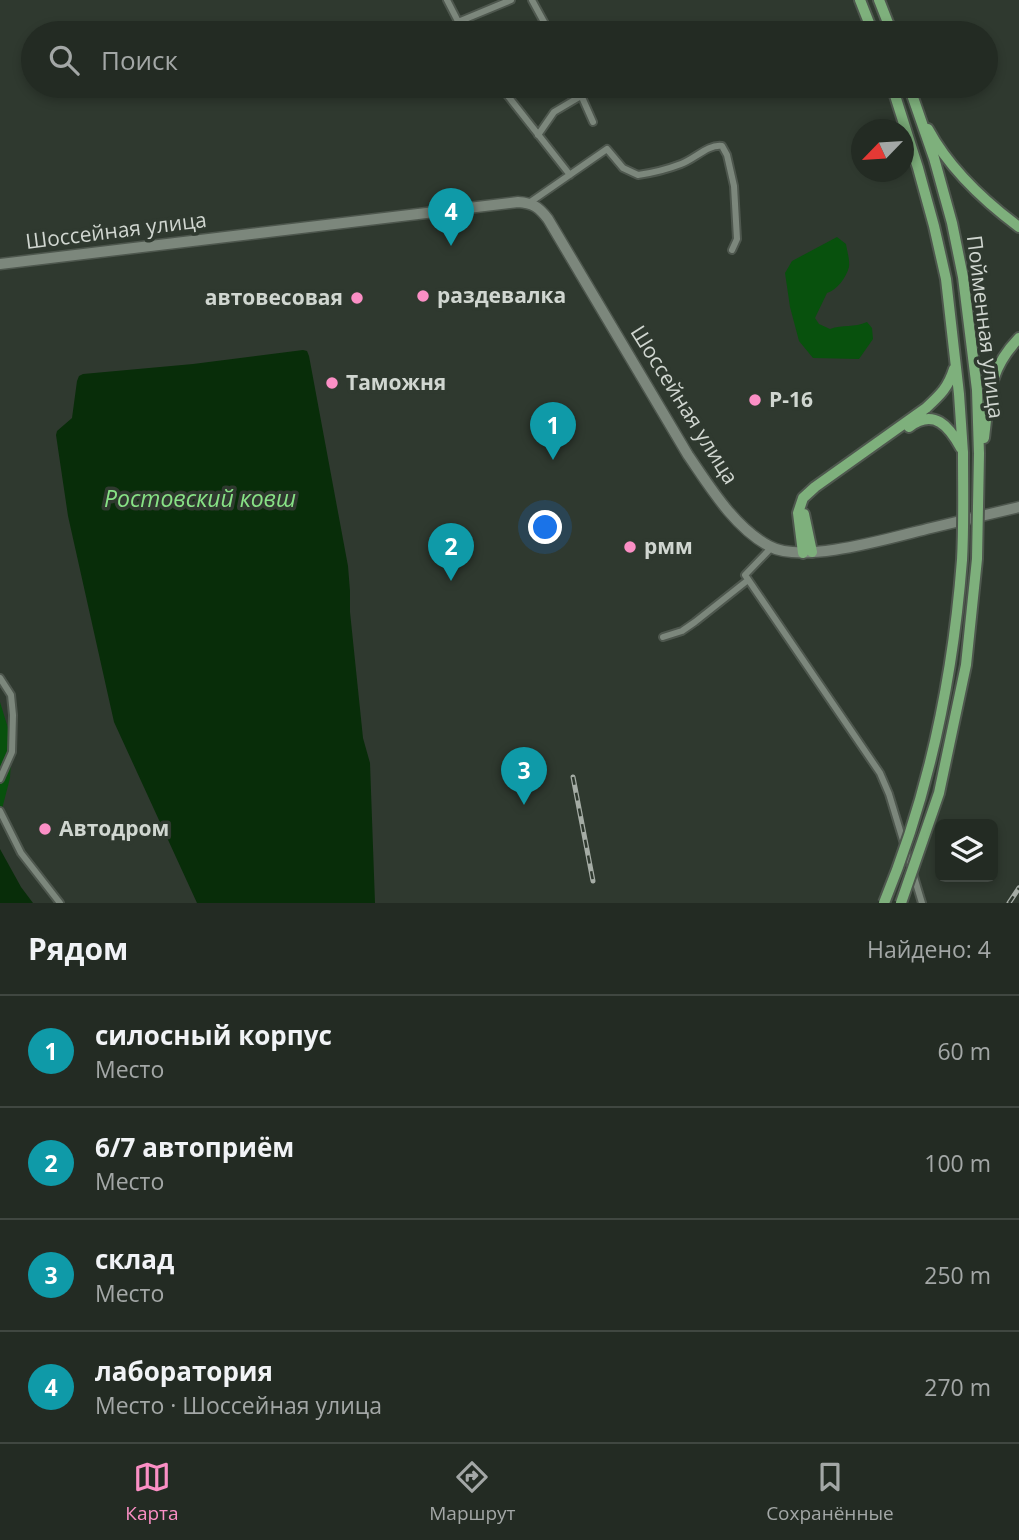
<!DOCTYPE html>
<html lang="ru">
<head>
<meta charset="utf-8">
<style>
  body { margin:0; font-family:"Open Sans",sans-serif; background:#2b332b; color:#f1f3f6 }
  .controls { position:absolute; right:21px; bottom:21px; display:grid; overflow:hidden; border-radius:10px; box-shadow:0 4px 10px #0003 }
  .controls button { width:63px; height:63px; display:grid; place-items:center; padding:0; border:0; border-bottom:2px solid #404741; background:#232b23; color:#f1f3f6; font:35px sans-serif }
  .compass { position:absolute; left:851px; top:119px; width:63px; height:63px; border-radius:50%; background:#232b23; box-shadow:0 4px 10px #0003; rotate:245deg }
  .you { position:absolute; left:546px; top:528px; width:24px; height:24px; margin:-18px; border:5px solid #fff; border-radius:50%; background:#1a73e8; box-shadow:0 0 0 10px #1a73e833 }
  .badge { display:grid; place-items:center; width:46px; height:46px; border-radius:50%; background:#fb8fc5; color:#fff; font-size:23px; font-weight:700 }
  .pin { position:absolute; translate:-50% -58px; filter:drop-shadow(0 2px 4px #0008) }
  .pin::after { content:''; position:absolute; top:37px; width:24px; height:21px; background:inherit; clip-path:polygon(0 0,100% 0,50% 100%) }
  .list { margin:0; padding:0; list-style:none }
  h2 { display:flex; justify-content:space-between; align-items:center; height:91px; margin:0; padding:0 28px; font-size:30px }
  h2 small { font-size:23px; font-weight:400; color:#a3a7a6 }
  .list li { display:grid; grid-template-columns:46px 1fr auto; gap:21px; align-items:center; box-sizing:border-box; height:112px; padding:0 28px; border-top:2px solid #404741 }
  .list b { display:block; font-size:26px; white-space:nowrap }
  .list p { margin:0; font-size:23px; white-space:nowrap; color:#a3a7a6 }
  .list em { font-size:23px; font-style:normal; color:#a3a7a6 }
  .icon { flex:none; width:38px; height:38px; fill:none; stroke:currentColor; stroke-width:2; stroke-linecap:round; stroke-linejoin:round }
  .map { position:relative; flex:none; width:1019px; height:903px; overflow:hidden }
  .search { position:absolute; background:#232b23; box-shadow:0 4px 10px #0003; left:21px; right:21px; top:21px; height:77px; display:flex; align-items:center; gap:18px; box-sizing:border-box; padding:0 24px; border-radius:38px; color:#a3a7a6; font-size:26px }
  .sheet { height:539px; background:#232b23 }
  nav { display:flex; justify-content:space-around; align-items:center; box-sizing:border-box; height:98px; border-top:2px solid #404741; background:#232b23; font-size:19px; color:#a3a7a6 }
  nav a { display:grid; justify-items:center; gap:4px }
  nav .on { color:#fb8fc5 }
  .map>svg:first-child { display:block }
</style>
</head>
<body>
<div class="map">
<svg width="1019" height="903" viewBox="0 0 1019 903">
  <rect width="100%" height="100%" fill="#2f392f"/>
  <path fill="#08510d" d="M 837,237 L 846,244 C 847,251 850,260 849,267 C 846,278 837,290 827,293 L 815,318 L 819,324 L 830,329 C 843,324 854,328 867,322 L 872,328 L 873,339 L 859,359 L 813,358 L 799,341 L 790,307 L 785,273 L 792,261 Z
    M 0,702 L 12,741 L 10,778 L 2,809 L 0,809 Z"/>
  <path fill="#082d09" d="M 303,350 L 307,351 L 309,356 L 348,566 L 350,591 L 350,612 L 363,738 L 370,763 L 375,903 L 197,903 L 114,722 L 68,516 L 56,435 L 57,431 L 72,418 L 77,381 L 79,376 L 83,374 L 193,364 Z
    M 0,849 L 21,887 L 33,903 L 0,903 Z"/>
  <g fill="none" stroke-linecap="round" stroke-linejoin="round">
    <defs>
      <path id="minor" d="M 447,0 L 464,33
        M 532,0 L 550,33
        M 458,22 L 511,0
        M 500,86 L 570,175
        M 577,86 L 593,122
        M 538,135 L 554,112 L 581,96
        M 529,203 L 607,149 L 623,168 L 638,175 C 652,173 668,169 681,164 C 695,159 708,144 722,146 L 727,155 L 734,186 L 737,239 L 732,250
        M 771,548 L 745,575 L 880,773 L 889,794 L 922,903
        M 663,637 L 682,631 L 695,622 L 748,580
        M 0,678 L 11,695 L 13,715 L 12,752 L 0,779
        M 0,811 L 21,853 L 60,903"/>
      <path id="secondary" d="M 0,264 L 518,202 C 533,203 539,207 548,219 L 688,455 C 710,487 734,527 769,546 C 803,565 893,537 931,528 C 960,521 990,514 1019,507"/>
      <path id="primary" d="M 860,0 L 873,33
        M 879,0 L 892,33
        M 892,86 L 918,168 L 934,226 L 946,279 L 959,394 L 963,453
        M 909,86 L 934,158 L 952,223 L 963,277 L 977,390 L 979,454
        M 928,129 C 949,168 984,201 1019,227
        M 909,427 C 934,408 949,426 961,448
        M 984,438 C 989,397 988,370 1019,338
        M 804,514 L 812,552
        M 803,553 L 798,513 L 803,498 L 815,487 L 926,408 C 940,395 948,388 954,369"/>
    </defs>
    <use href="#minor" stroke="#4e574e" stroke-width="10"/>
    <use href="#secondary" stroke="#4e574e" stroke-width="13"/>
    <use href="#primary" stroke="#4e574e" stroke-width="14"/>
    <use href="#minor" stroke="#7c877c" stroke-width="6"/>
    <use href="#secondary" stroke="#7c877c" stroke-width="10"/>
    <use href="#primary" stroke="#7eb07c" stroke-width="10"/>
    <defs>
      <path id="rail" d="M 573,777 L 593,881
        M 1009,903 L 1019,888"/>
    </defs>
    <use href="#rail" stroke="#a5aca5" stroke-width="5"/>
    <use href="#rail" stroke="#2f392f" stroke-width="2.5" stroke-dasharray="8" stroke-linecap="butt"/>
    <defs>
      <path id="primary-bridge" d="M 884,903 C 929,794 953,677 962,560 C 964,524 963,488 963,453
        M 901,903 L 939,793 L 966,665 L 977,559 L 979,454"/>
    </defs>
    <use href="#primary-bridge" stroke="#4e574e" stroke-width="14" stroke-linecap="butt"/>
    <use href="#primary-bridge" stroke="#7eb07c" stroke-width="10"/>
  </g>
  <g fill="#fb8fc5" stroke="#2f392f" stroke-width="2.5">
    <circle cx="423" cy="296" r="7"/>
    <circle cx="357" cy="298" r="7"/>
    <circle cx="332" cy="383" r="7"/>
    <circle cx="755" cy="400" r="7"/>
    <circle cx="630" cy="547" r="7"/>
    <circle cx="45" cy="829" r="7"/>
  </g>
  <g text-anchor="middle" stroke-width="7" stroke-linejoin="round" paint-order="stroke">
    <g font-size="21" fill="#d0d6d0" stroke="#2f392f">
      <text transform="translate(116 231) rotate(-7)" y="7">Шоссейная улица</text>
      <text transform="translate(985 327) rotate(83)" y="7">Пойменная улица</text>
      <text transform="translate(684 405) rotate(58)" y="7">Шоссейная улица</text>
    </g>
    <g font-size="21" font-weight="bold" fill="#d0d6d0" stroke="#2f392f" text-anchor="start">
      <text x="437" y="303">раздевалка</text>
      <text x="343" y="305" text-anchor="end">автовесовая</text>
      <text x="346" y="390">Таможня</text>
      <text x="769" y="407">Р-16</text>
      <text x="644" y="554">рмм</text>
      <text x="59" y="836">Автодром</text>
    </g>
    <g font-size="23" font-style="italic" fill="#87e185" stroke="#2f392f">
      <text x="200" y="507">Ростовский ковш</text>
    </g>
  </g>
</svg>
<div class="controls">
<button><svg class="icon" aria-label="layers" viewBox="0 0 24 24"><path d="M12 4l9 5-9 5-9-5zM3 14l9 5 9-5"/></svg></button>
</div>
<svg class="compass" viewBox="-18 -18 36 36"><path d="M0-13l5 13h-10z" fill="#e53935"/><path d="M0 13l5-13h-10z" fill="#a3a7a6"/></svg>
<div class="you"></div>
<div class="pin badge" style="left:553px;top:460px;background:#0f9aa8">1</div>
<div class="pin badge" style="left:451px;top:581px;background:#0f9aa8">2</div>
<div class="pin badge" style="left:524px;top:805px;background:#0f9aa8">3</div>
<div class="pin badge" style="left:451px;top:246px;background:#0f9aa8">4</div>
<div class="search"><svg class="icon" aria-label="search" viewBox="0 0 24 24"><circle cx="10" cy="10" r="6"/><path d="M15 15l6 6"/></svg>Поиск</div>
</div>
<section class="sheet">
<h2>Рядом<small>Найдено: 4</small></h2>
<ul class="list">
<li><span class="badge" style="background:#0f9aa8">1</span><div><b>силосный корпус</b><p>Место</p></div><em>60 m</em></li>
<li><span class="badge" style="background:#0f9aa8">2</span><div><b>6/7 автоприём</b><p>Место</p></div><em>100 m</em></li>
<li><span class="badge" style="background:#0f9aa8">3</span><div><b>склад</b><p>Место</p></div><em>250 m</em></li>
<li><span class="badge" style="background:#0f9aa8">4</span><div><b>лаборатория</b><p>Место · Шоссейная улица</p></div><em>270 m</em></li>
</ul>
</section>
<nav>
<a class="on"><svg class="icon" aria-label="map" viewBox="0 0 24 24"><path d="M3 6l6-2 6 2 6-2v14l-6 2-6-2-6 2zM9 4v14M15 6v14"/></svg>Карта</a>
<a><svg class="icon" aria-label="directions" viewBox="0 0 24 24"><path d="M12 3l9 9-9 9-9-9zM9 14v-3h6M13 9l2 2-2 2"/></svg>Маршрут</a>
<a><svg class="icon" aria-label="saved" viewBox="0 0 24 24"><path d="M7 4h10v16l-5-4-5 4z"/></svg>Сохранённые</a>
</nav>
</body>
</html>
